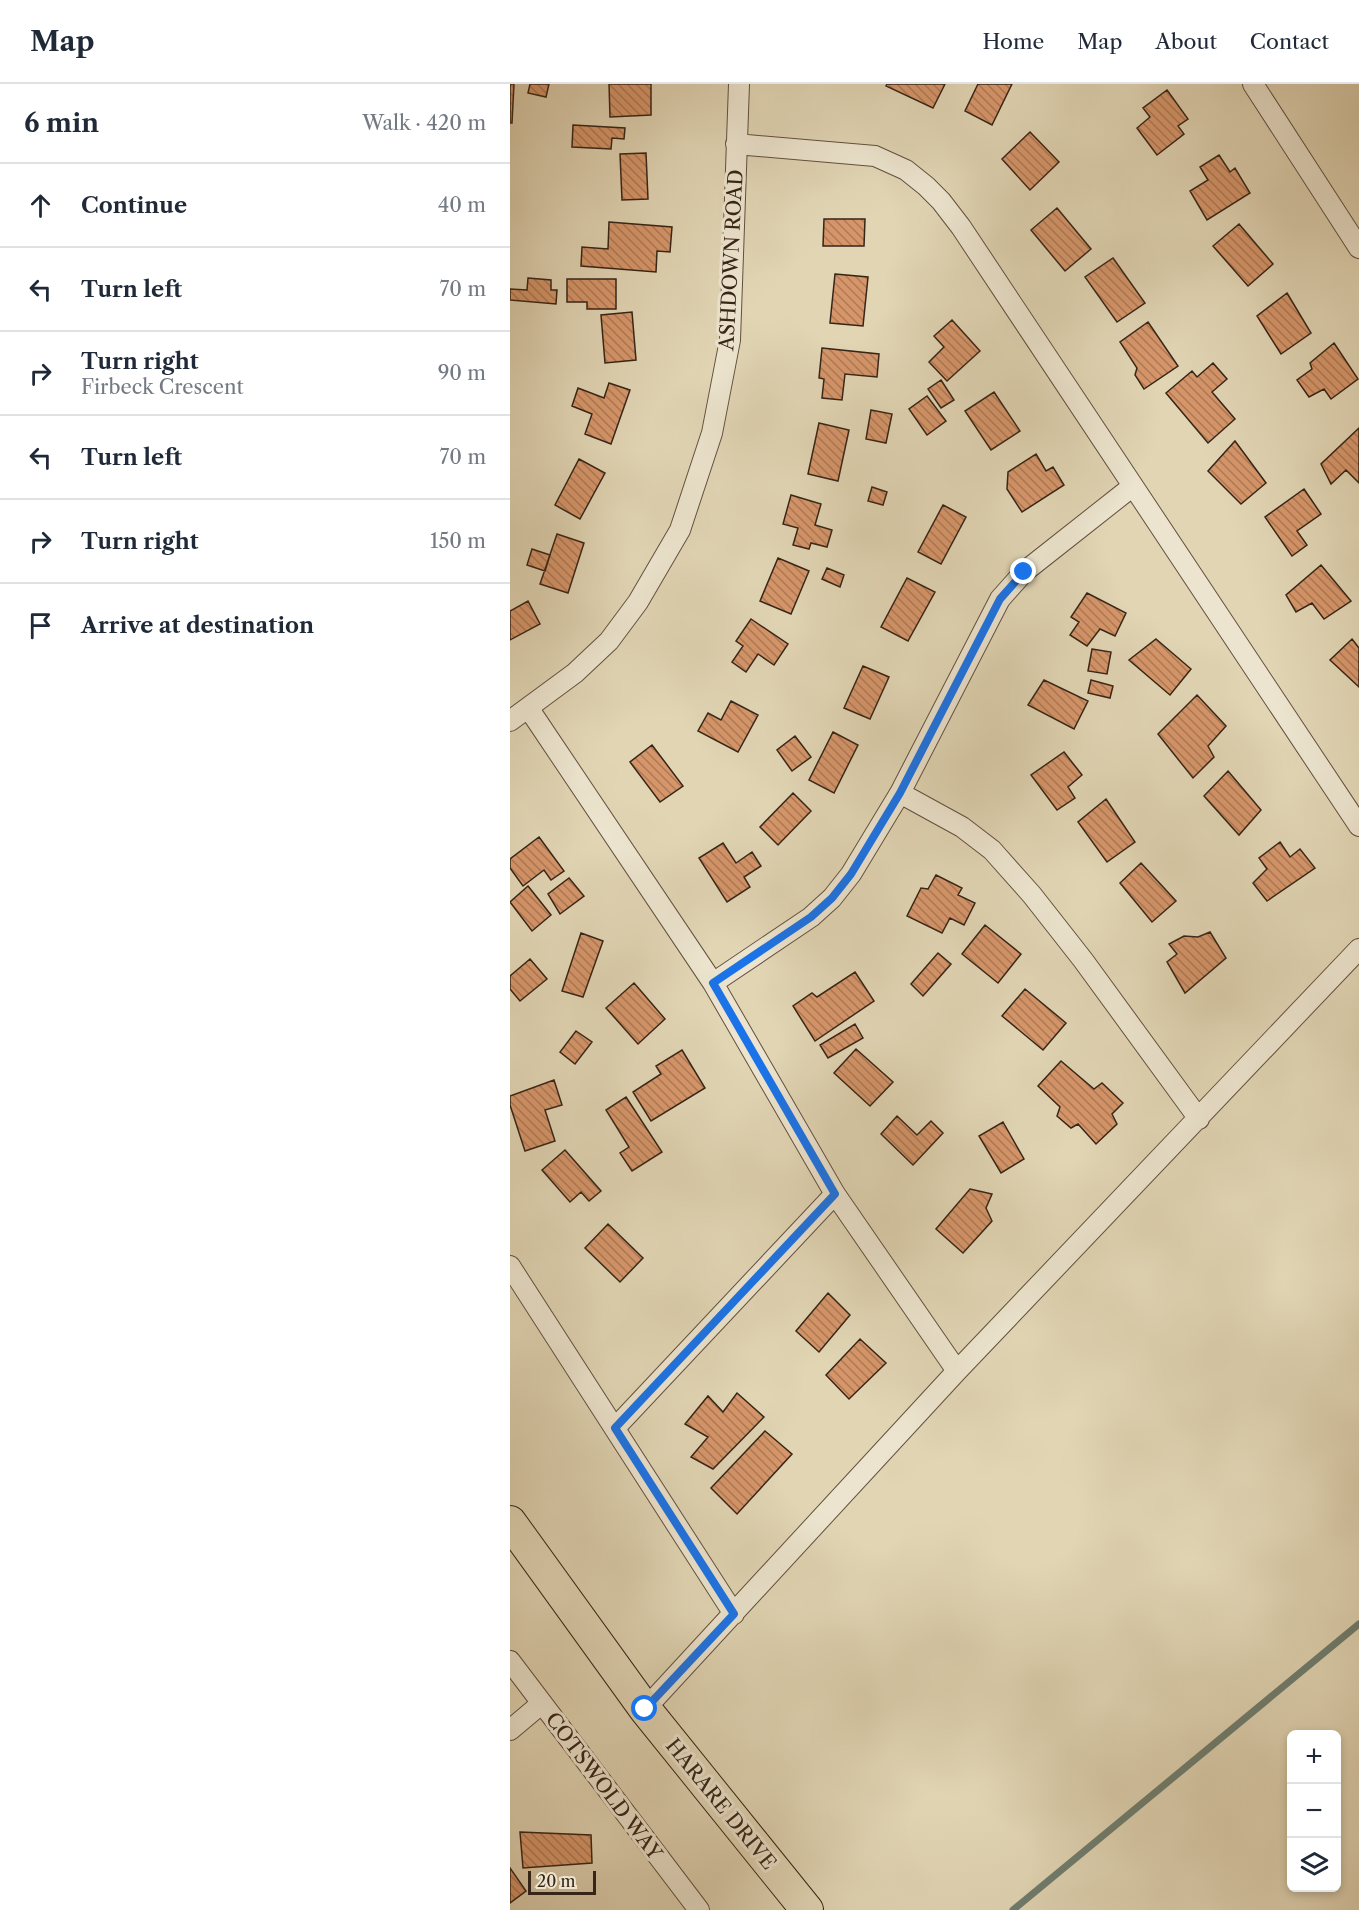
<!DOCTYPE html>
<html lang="en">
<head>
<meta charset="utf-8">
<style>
  body { margin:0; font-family:"Libre Caslon Text",serif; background:#f6f6f7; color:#1f2937 }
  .controls { position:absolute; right:18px; bottom:18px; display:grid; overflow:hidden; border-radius:9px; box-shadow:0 3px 9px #0003 }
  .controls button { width:54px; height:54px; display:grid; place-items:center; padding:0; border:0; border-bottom:2px solid #e0e1e3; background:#fff; color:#1f2937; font:30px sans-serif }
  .scale { position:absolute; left:18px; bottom:15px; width:68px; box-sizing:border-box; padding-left:6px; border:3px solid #372518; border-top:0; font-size:16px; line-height:21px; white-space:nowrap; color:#372518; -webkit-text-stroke:4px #ece4ce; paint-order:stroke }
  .stop { position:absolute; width:18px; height:18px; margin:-14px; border:4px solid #1a73e8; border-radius:50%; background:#fff }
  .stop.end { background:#1a73e8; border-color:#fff; box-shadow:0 2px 6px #0008 }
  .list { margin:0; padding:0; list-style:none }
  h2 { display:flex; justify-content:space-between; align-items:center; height:78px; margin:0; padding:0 24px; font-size:26px }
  h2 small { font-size:20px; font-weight:400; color:#747a83 }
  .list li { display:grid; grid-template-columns:39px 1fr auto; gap:18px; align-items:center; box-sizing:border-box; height:84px; padding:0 24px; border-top:2px solid #e0e1e3 }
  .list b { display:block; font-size:22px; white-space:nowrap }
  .list p { margin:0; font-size:20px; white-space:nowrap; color:#747a83 }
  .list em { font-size:20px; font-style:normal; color:#747a83 }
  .icon { flex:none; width:33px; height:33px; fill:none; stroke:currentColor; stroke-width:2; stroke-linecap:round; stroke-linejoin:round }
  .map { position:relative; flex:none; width:849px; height:1826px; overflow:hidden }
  header { display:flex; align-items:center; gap:36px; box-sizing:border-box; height:84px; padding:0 30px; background:#fff; border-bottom:2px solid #e0e1e3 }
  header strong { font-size:28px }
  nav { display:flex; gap:33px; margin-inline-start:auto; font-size:21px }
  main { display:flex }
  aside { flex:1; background:#fff }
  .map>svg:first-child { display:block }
</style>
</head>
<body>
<header>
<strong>Map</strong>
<nav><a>Home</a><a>Map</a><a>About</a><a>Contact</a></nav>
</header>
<main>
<aside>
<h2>6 min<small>Walk · 420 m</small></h2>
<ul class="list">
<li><svg class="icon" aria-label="ahead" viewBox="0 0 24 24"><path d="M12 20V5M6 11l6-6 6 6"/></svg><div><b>Continue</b></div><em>40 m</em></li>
<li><svg class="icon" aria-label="left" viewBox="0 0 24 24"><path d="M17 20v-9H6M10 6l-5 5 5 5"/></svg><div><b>Turn left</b></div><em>70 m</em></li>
<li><svg class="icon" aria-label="right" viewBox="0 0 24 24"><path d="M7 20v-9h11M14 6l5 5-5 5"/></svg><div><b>Turn right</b><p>Firbeck Crescent</p></div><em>90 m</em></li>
<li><svg class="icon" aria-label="left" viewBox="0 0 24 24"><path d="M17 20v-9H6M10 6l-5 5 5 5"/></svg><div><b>Turn left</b></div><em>70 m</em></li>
<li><svg class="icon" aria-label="right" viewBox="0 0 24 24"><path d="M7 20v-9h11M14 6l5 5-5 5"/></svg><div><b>Turn right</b></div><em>150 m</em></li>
<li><svg class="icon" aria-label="arrive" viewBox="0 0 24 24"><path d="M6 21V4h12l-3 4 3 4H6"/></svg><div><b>Arrive at destination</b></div></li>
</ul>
</aside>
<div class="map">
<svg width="849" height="1826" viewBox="0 0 849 1826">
  <defs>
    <pattern id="building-back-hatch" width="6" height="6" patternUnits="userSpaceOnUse" patternTransform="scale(1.5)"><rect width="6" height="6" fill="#d6966a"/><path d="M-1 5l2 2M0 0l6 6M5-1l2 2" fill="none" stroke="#ae7a56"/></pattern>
  </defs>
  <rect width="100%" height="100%" fill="#e1d5b4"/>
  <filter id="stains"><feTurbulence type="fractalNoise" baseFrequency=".00333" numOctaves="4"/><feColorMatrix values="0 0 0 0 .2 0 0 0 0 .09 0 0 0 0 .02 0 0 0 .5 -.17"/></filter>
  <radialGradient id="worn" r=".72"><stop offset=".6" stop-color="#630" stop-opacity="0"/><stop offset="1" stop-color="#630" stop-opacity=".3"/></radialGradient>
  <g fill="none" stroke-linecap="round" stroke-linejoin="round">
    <path stroke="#6f7e70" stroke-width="7" d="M 503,1826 L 849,1540"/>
  </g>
  <path fill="url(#building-back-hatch)" stroke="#372518" stroke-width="1.5" d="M 0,0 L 4,0 L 2,39 L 0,39 Z
    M 20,0 L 39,0 L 36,13 L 18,9 Z
    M 99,0 L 141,0 L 141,31 L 100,33 Z
    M 377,0 L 435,0 L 423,24 L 376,2 Z
    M 468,0 L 502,0 L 482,41 L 455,27 Z
    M 657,6 L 678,35 L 668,42 L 674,50 L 647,71 L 627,44 L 640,33 L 633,24 Z
    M 63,41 L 115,44 L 114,55 L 102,54 L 101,65 L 62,63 Z
    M 520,48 L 549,78 L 520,106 L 492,75 Z
    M 136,69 L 138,115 L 112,116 L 110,70 Z
    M 709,71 L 720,88 L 725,84 L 740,109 L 697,136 L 680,107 L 698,96 L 690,83 Z
    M 547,124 L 581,165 L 555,187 L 521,146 Z
    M 314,135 L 355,135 L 354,162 L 313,162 Z
    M 99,138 L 162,143 L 160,168 L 147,167 L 146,188 L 71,182 L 72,163 L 98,165 Z
    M 729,140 L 763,180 L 738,202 L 703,162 Z
    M 603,174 L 635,219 L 607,238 L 575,193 Z
    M 325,190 L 358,193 L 353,242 L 320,239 Z
    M 18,194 L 41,196 L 41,206 L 47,206 L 46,220 L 0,216 L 0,205 L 17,206 Z
    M 57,195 L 106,195 L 106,225 L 77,225 L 77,218 L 57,218 Z
    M 777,209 L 801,249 L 771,270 L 747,232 Z
    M 122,228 L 126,276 L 95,279 L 91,231 Z
    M 442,236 L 470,267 L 437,297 L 419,278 L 434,263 L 424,252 Z
    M 638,238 L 668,282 L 634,305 L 625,291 L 627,284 L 610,258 Z
    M 824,259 L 848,295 L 821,315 L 814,305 L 799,313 L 787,296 L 802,285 L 800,279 Z
    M 312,264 L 369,270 L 367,293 L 335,290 L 332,316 L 312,314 L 314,295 L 309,294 Z
    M 703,279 L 717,295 L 702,308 L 725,335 L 698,359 L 656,309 L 682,287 L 687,293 Z
    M 431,296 L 444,316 L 431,324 L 418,305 Z
    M 99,299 L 120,306 L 101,360 L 75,350 L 82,330 L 62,322 L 68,304 L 94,314 Z
    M 484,308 L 510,347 L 481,366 L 455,327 Z
    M 417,312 L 436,337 L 417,351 L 399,325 Z
    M 361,326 L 382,330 L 376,359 L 356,355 Z
    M 309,339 L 339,346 L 328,397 L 298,390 Z
    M 849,344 L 849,399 L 836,386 L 821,400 L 811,380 Z
    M 725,357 L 756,399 L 731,420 L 698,387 Z
    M 526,370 L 536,387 L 543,383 L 554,401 L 512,428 L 497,405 L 498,388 Z
    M 69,375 L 95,389 L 70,435 L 45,421 Z
    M 362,403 L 377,408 L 373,421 L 358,417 Z
    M 794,405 L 811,430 L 787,447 L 797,461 L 782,472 L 755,433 Z
    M 281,411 L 311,420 L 305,441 L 322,446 L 317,463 L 301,459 L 299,465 L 283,461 L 288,444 L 273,440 Z
    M 433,421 L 456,433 L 431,480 L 408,468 Z
    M 47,450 L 74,459 L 58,509 L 30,500 Z
    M 22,465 L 40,471 L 35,487 L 17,481 Z
    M 268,474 L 299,487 L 281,530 L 250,517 Z
    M 811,481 L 841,517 L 814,535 L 802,519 L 786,528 L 776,511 Z
    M 317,484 L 334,491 L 330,503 L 312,495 Z
    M 397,494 L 425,508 L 398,557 L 371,543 Z
    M 577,509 L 616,529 L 605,552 L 590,545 L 577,562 L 560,551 L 569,538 L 561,533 Z
    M 18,517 L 30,540 L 0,556 L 0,527 Z
    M 241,535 L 278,560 L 264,581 L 248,570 L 236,588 L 222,578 L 233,562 L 226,557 Z
    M 646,555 L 681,585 L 660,611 L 619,576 Z
    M 842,555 L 849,564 L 849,603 L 820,576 Z
    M 582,565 L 601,568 L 597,590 L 578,587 Z
    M 353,582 L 379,593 L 360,635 L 334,624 Z
    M 534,596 L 578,617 L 564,645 L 518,621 Z
    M 581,596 L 603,602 L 600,614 L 578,609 Z
    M 687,611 L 716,642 L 698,662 L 704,673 L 683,694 L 648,650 Z
    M 221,617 L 248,631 L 228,668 L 188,647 L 198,629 L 211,636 Z
    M 323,648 L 348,661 L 324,709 L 299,696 Z
    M 285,652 L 301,673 L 282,687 L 267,666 Z
    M 142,661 L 173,702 L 150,718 L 120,678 Z
    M 554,668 L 572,691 L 558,703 L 565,714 L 547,726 L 521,691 Z
    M 718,687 L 751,726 L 729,751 L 694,712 Z
    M 283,709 L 301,727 L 268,761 L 250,743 Z
    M 596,715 L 625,758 L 597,778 L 568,738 Z
    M 29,753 L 54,787 L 41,796 L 34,786 L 13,802 L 0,784 L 0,775 Z
    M 770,758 L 780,773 L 790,765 L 805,784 L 757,817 L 743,799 L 757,785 L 749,774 Z
    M 213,759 L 226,779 L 242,768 L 251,782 L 234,793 L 240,803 L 217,818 L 189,774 Z
    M 631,779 L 666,817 L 642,838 L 610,799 Z
    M 426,791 L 452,804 L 448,811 L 465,819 L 454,841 L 440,834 L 432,849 L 397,832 L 411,804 L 418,805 Z
    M 59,794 L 74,812 L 50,830 L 38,810 Z
    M 18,802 L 41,831 L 22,847 L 0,818 Z
    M 475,841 L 511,870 L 488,899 L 452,870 Z
    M 700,848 L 716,874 L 675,909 L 657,878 L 667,870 L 659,860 L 674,852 L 688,853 Z
    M 71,849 L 93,857 L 73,913 L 52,907 Z
    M 428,869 L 441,880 L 413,912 L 401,900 Z
    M 20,875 L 37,895 L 10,917 L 0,905 L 0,892 Z
    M 345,888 L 364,917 L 305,957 L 283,922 L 302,909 L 307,913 Z
    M 124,899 L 155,935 L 128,960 L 96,924 Z
    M 515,905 L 556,939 L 533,966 L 492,932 Z
    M 345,940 L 353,954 L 318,974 L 310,961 Z
    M 66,947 L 82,958 L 65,980 L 50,968 Z
    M 346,965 L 383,998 L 360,1022 L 324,989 Z
    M 172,966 L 195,1004 L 141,1037 L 123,1008 L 151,990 L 146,982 Z
    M 551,977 L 584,1005 L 592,999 L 613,1019 L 602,1030 L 607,1040 L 586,1060 L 568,1040 L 561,1044 L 547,1032 L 550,1023 L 528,1002 Z
    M 44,996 L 52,1021 L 35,1026 L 45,1057 L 15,1067 L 0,1021 L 0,1012 Z
    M 116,1013 L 152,1068 L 122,1087 L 110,1069 L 119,1063 L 96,1026 Z
    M 387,1032 L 407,1051 L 421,1037 L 433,1049 L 403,1081 L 371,1050 Z
    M 493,1038 L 514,1075 L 491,1089 L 469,1052 Z
    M 55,1066 L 91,1107 L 79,1117 L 71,1108 L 60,1118 L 32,1086 Z
    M 460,1105 L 482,1110 L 476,1124 L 482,1137 L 453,1169 L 426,1145 Z
    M 98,1140 L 133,1174 L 110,1198 L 75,1164 Z
    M 318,1209 L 340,1231 L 309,1268 L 286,1247 Z
    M 350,1255 L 376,1279 L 339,1315 L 316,1291 Z
    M 227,1309 L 254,1333 L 203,1385 L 181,1373 L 198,1353 L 175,1340 L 198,1312 L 213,1328 Z
    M 255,1347 L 282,1370 L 227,1430 L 201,1404 Z
    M 10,1748 L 81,1751 L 82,1779 L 13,1784 Z
    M 0,1784 L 16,1807 L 0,1819 Z"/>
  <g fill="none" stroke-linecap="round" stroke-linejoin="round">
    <defs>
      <path id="minor" d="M 743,0 L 849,164
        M 226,60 L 365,72 L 396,86 L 416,102 L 431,117 L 451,143 L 849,742
        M 19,625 L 203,899 L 325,1110 L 447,1287
        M 0,637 L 65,589 L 99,557 L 128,518 L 170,446 L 202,349 L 220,256 L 229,0
        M 390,709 L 452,743 L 482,766 L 522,811 L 573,876 L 689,1035
        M 203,899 L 301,833 L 322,814 L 341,790 L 390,709 L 490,515 L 514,488 L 623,402
        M 0,1182 L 224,1530
        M 105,1344 L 325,1110
        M 0,1577 L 189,1826
        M 135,1625 L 447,1287 L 849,865
        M 0,1646 L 31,1620"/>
      <path id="primary" d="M 0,1438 L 135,1625 L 297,1826"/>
    </defs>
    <use href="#minor" stroke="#62513f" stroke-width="22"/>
    <use href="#primary" stroke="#372518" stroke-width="34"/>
    <use href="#minor" stroke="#ece4ce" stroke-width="20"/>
    <use href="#primary" stroke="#e1d5b4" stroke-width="32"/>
  </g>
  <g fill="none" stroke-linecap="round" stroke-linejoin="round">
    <path stroke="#1a73e8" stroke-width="8" d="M 135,1625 L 224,1530 L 105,1344 L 325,1110 L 203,899 L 301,833 L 322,814 L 341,790 L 390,709 L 490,515 L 514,488"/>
  </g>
  <g text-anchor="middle" stroke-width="6" stroke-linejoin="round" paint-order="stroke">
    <g font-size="20" fill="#372518" stroke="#ece4ce">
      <text transform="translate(221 176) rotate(-87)" y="7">ASHDOWN ROAD</text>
      <text transform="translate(94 1702) rotate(53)" y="7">COTSWOLD WAY</text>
      <text transform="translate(211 1720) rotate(51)" y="7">HARARE DRIVE</text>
    </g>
  </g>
  <rect width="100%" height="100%" filter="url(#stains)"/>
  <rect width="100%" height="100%" fill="url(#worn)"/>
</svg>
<div class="controls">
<button>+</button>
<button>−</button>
<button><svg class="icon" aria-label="layers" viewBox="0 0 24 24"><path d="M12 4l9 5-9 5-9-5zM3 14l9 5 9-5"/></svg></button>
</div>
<div class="scale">20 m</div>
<div class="stop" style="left:135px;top:1625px"></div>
<div class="stop end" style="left:514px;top:488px"></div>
</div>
</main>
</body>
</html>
